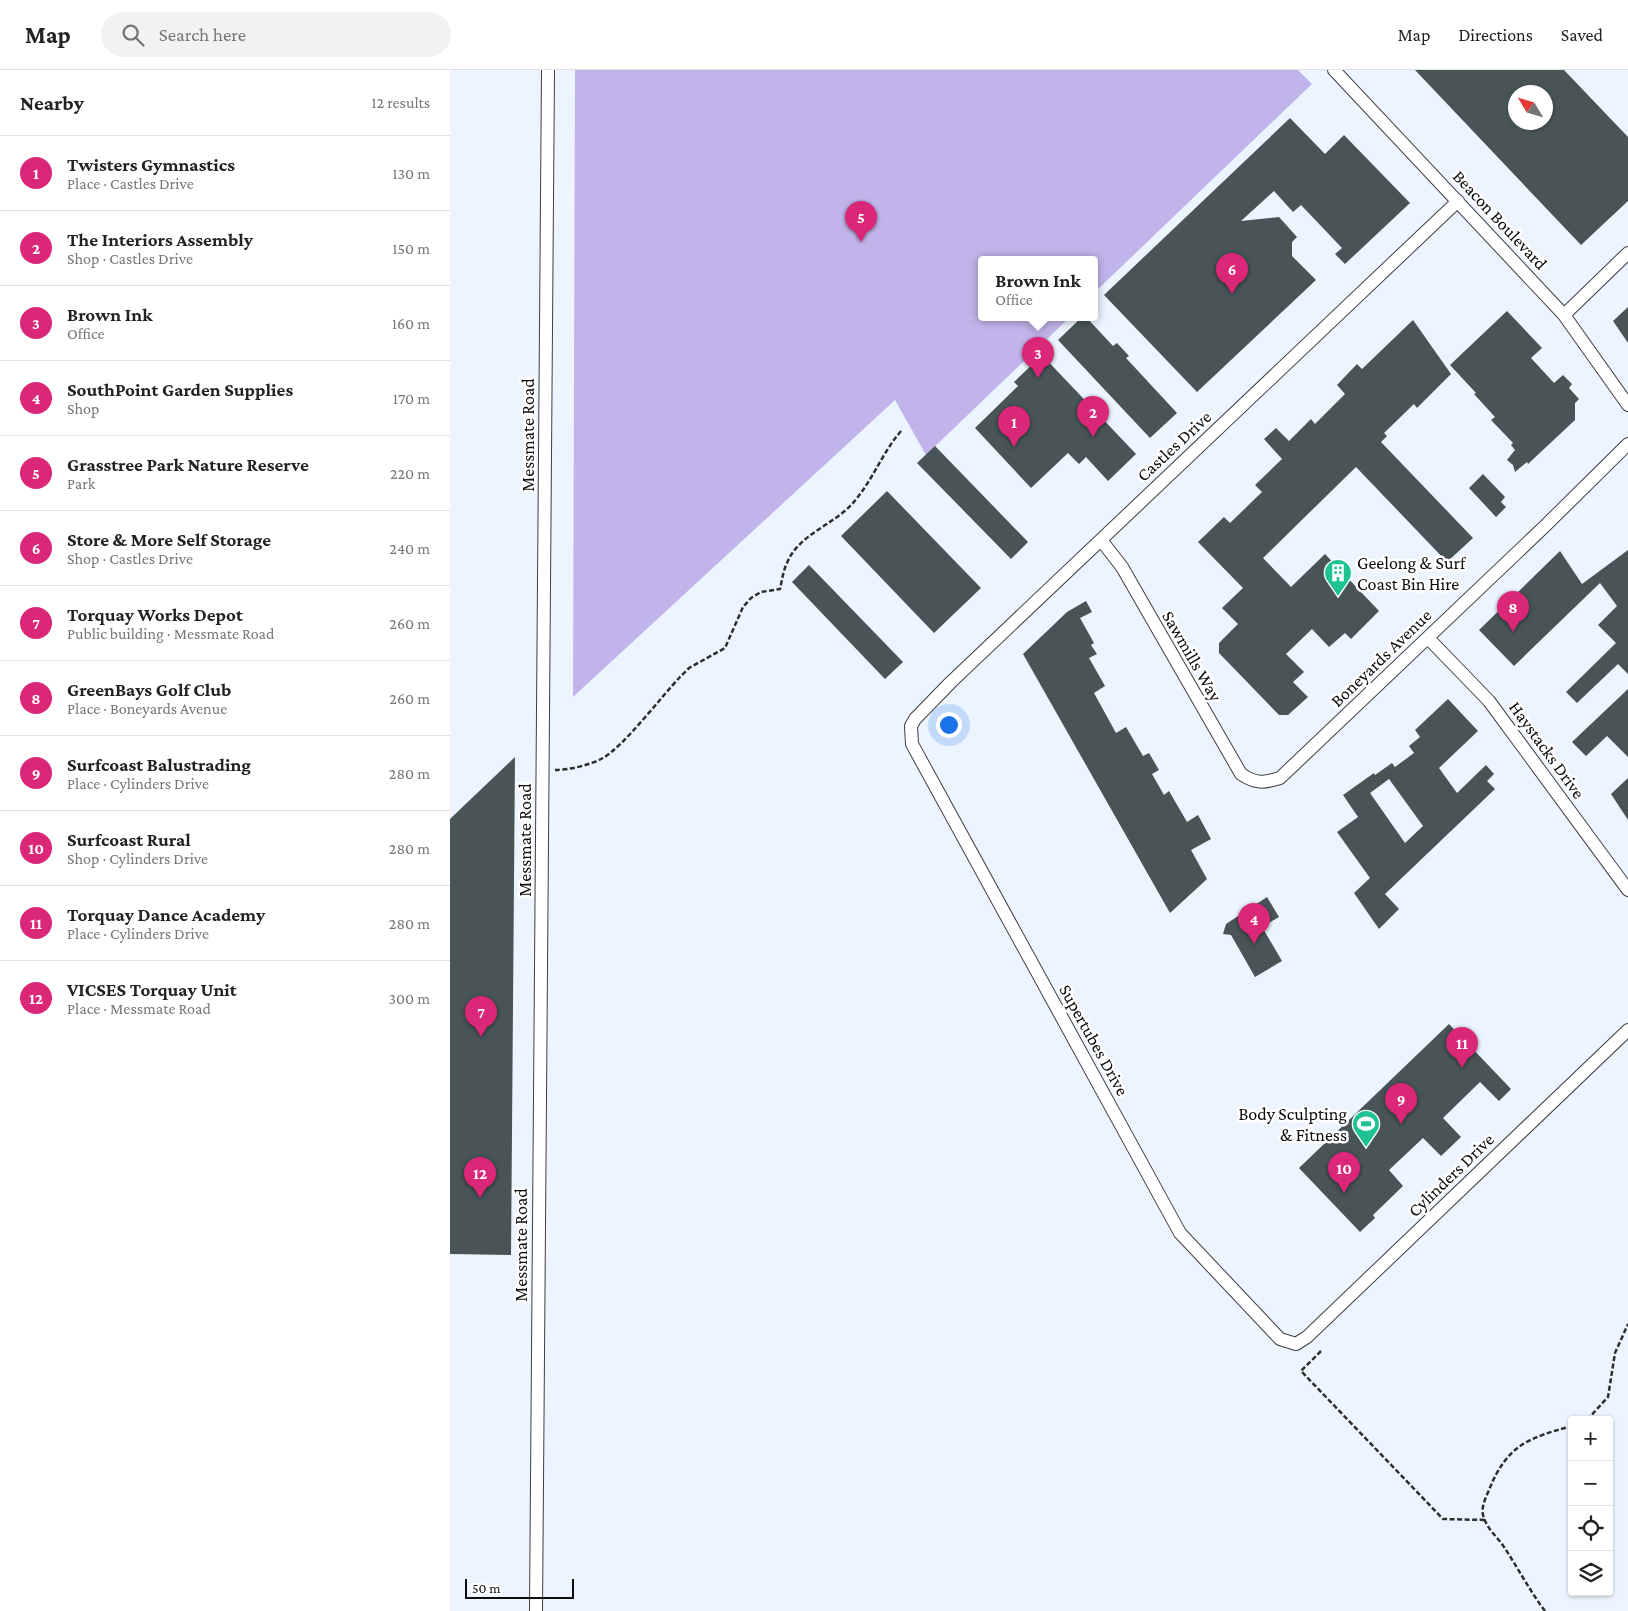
<!DOCTYPE html>
<html lang="en">
<head>
<meta charset="utf-8">
<style>
  body { margin:0; font-family:"Crimson Pro",serif; background:#f2f2f2; color:#222 }
  .controls { position:absolute; right:15px; bottom:15px; display:grid; overflow:hidden; border-radius:5px; box-shadow:0 1px 4px #0004 }
  .controls button { width:45px; height:45px; display:grid; place-items:center; padding:0; border:0; border-bottom:1px solid #e0e0e0; background:#fff; color:#222; font:25px sans-serif }
  .compass { position:absolute; left:1058px; top:15px; width:45px; height:45px; border-radius:50%; background:#fff; box-shadow:0 1px 4px #0004; rotate:308deg }
  .scale { position:absolute; left:15px; bottom:12px; width:109px; box-sizing:border-box; padding-left:5px; border:2px solid #0c0c0c; border-top:0; font-size:14px; line-height:18px; white-space:nowrap; color:#0c0c0c; -webkit-text-stroke:4px #fff; paint-order:stroke }
  .you { position:absolute; left:498px; top:654px; width:18px; height:18px; margin:-12px; border:4px solid #fff; border-radius:50%; background:#1a73e8; box-shadow:0 0 0 8px #1a73e833 }
  .badge { display:grid; place-items:center; width:32px; height:32px; border-radius:50%; background:#db2777; color:#fff; font-size:16px; font-weight:700 }
  .pin { position:absolute; translate:-50% -41px; filter:drop-shadow(0 1px 2px #0008) }
  .pin::after { content:''; position:absolute; top:26px; width:18px; height:15px; background:inherit; clip-path:polygon(0 0,100% 0,50% 100%) }
  .popup { position:absolute; left:528px; top:186px; width:120px; height:65px; box-sizing:border-box; display:grid; place-content:center; border-radius:5px; background:#fff; filter:drop-shadow(0 1px 4px #0005); font-size:16px; white-space:nowrap; color:#767676 }
  .popup b { font-size:19px; color:#222 }
  .popup::after { content:''; position:absolute; left:50%; top:100%; margin-left:-10px; border:10px solid transparent; border-top-color:#fff }
  .list { margin:0; padding:0; list-style:none }
  h2 { display:flex; justify-content:space-between; align-items:center; height:65px; margin:0; padding:0 20px; font-size:21px }
  h2 small { font-size:16px; font-weight:400; color:#767676 }
  .list li { display:grid; grid-template-columns:32px 1fr auto; gap:15px; align-items:center; box-sizing:border-box; height:75px; padding:0 20px; border-top:1px solid #e0e0e0 }
  .list b { display:block; font-size:19px; white-space:nowrap }
  .list p { margin:0; font-size:16px; white-space:nowrap; color:#767676 }
  .list em { font-size:16px; font-style:normal; color:#767676 }
  .icon { flex:none; width:28px; height:28px; fill:none; stroke:currentColor; stroke-width:2; stroke-linecap:round; stroke-linejoin:round }
  .map { position:relative; flex:none; width:1178px; height:1541px; overflow:hidden }
  header { display:flex; align-items:center; gap:30px; box-sizing:border-box; height:70px; padding:0 25px; background:#fff; border-bottom:1px solid #e0e0e0 }
  header strong { font-size:24px }
  nav { display:flex; gap:28px; margin-inline-start:auto; font-size:18px }
  .search { width:350px; height:45px; background:#f2f2f2; display:flex; align-items:center; gap:12px; box-sizing:border-box; padding:0 18px; border-radius:28px; color:#767676; font-size:19px }
  main { display:flex }
  aside { flex:1; background:#fff }
  .map>svg:first-child { display:block }
</style>
</head>
<body>
<header>
<strong>Map</strong>
<div class="search"><svg class="icon" aria-label="search" viewBox="0 0 24 24"><circle cx="10" cy="10" r="6"/><path d="M15 15l6 6"/></svg>Search here</div>
<nav><a>Map</a><a>Directions</a><a>Saved</a></nav>
</header>
<main>
<aside>
<h2>Nearby<small>12 results</small></h2>
<ul class="list">
<li><span class="badge">1</span><div><b>Twisters Gymnastics</b><p>Place · Castles Drive</p></div><em>130 m</em></li>
<li><span class="badge">2</span><div><b>The Interiors Assembly</b><p>Shop · Castles Drive</p></div><em>150 m</em></li>
<li><span class="badge">3</span><div><b>Brown Ink</b><p>Office</p></div><em>160 m</em></li>
<li><span class="badge">4</span><div><b>SouthPoint Garden Supplies</b><p>Shop</p></div><em>170 m</em></li>
<li><span class="badge">5</span><div><b>Grasstree Park Nature Reserve</b><p>Park</p></div><em>220 m</em></li>
<li><span class="badge">6</span><div><b>Store &amp; More Self Storage</b><p>Shop · Castles Drive</p></div><em>240 m</em></li>
<li><span class="badge">7</span><div><b>Torquay Works Depot</b><p>Public building · Messmate Road</p></div><em>260 m</em></li>
<li><span class="badge">8</span><div><b>GreenBays Golf Club</b><p>Place · Boneyards Avenue</p></div><em>260 m</em></li>
<li><span class="badge">9</span><div><b>Surfcoast Balustrading</b><p>Place · Cylinders Drive</p></div><em>280 m</em></li>
<li><span class="badge">10</span><div><b>Surfcoast Rural</b><p>Shop · Cylinders Drive</p></div><em>280 m</em></li>
<li><span class="badge">11</span><div><b>Torquay Dance Academy</b><p>Place · Cylinders Drive</p></div><em>280 m</em></li>
<li><span class="badge">12</span><div><b>VICSES Torquay Unit</b><p>Place · Messmate Road</p></div><em>300 m</em></li>
</ul>
</aside>
<div class="map">
<svg width="1178" height="1541" viewBox="0 0 1178 1541">
  <rect width="100%" height="100%" fill="#ecf4ff"/>
  <path fill="#c1b4eb" d="M 125,0 L 848,0 L 862,14 L 644,223 L 644,189 L 532,189 L 532,247 L 620,247 L 476,385 L 445,330 L 123,627 Z"/>
  <path fill="#485456" fill-rule="evenodd" d="M 965,0 L 1114,0 L 1178,67 L 1178,131 L 1131,175 ZM 1066,22 L 1096,22 L 1096,52 L 1066,52 Z
    M 840,48 L 875,84 L 894,65 L 960,133 L 895,194 L 885,184 L 892,178 L 851,135 L 843,142 L 824,121 L 791,151 L 829,147 L 847,167 L 842,172 L 842,186 L 866,210 L 747,322 L 654,225 Z
    M 1178,237 L 1178,273 L 1163,251 Z
    M 1057,241 L 1092,278 L 1081,288 L 1104,313 L 1113,305 L 1122,314 L 1119,318 L 1129,329 L 1125,333 L 1125,350 L 1078,394 L 1077,392 L 1065,402 L 1063,395 L 1057,390 L 1065,380 L 1061,375 L 1063,373 L 1041,350 L 1045,347 L 1024,324 L 1026,323 L 1000,295 Z
    M 632,247 L 636,247 L 663,276 L 667,273 L 679,286 L 676,288 L 727,343 L 700,368 L 608,270 Z
    M 963,250 L 1001,304 L 967,338 L 964,334 L 934,363 L 937,366 L 931,372 L 1023,468 L 997,492 L 906,397 L 813,488 L 841,517 L 875,484 L 929,541 L 901,569 L 895,563 L 879,577 L 862,559 L 836,584 L 854,602 L 843,612 L 858,627 L 838,645 L 829,645 L 769,583 L 769,573 L 788,554 L 772,538 L 793,518 L 748,472 L 774,447 L 780,453 L 812,422 L 805,415 L 832,389 L 814,369 L 826,358 L 839,371 L 861,349 L 865,354 L 895,324 L 887,315 L 907,294 L 912,299 Z
    M 592,285 L 686,384 L 658,411 L 636,387 L 629,394 L 618,383 L 581,418 L 525,358 L 568,316 L 564,312 Z
    M 485,376 L 578,472 L 561,489 L 467,393 Z
    M 1033,404 L 1055,427 L 1051,432 L 1056,437 L 1046,447 L 1019,418 Z
    M 437,421 L 531,518 L 484,563 L 391,466 Z
    M 1178,480 L 1178,604 L 1168,594 L 1127,633 L 1116,622 L 1166,573 L 1148,555 L 1167,536 L 1150,513 L 1064,596 L 1029,560 L 1110,481 L 1132,514 Z
    M 359,495 L 453,592 L 435,609 L 342,512 Z
    M 636,531 L 642,542 L 630,548 L 644,573 L 641,575 L 647,584 L 639,588 L 655,616 L 644,623 L 666,663 L 676,657 L 693,686 L 699,683 L 709,700 L 702,704 L 714,725 L 719,721 L 737,752 L 748,745 L 761,769 L 741,780 L 757,809 L 720,843 L 573,584 L 617,542 Z
    M 1178,619 L 1178,687 L 1157,666 L 1136,686 L 1122,672 Z
    M 998,629 L 1028,661 L 989,698 L 1007,723 L 1036,695 L 1044,704 L 1037,711 L 1045,719 L 935,824 L 949,839 L 929,859 L 904,823 L 920,808 L 887,762 L 908,747 L 893,725 L 924,703 L 925,705 L 942,693 L 945,697 L 964,683 L 959,676 L 970,667 L 965,660 ZM 939,709 L 973,756 L 955,773 L 920,723 Z
    M 65,687 L 61,1185 L 0,1184 L 0,749 Z
    M 1178,708 L 1178,750 L 1161,724 Z
    M 817,827 L 829,847 L 812,857 L 832,891 L 805,907 L 781,865 L 773,864 L 776,854 Z
    M 999,954 L 1061,1019 L 1049,1031 L 1030,1012 L 993,1048 L 1011,1067 L 991,1086 L 973,1068 L 939,1100 L 953,1116 L 923,1145 L 925,1148 L 910,1162 L 849,1098 Z"/>
  <g fill="none" stroke-linecap="round" stroke-linejoin="round">
    <defs>
      <path id="street" d="M 884,0 L 1114,245 L 1178,335
        M 1008,131 L 501,612 L 465,649 L 461,656 L 462,674 L 730,1163 L 830,1269 L 846,1274 L 857,1267 L 1178,960
        M 1114,245 L 1178,183
        M 651,470 L 672,497 L 791,704 C 806,714 814,713 830,708 L 1094,457 L 1178,374
        M 978,568 L 1039,631 L 1178,820
        M 86,1541 L 98,0"/>
    </defs>
    <use href="#street" stroke="#3f3f3f" stroke-width="14"/>
    <path stroke="#2e2e2e" stroke-width="2.5" stroke-dasharray="5 2.5" stroke-linecap="butt" d="M 105,700 C 119,700 140,695 153,688 C 174,676 211,627 230,607 L 239,598 L 275,578 L 293,537 L 301,528 L 311,522 L 330,519 C 332,511 333,501 337,493 C 348,465 383,455 402,434 C 423,411 432,382 452,360
      M 871,1281 L 851,1301 L 993,1449 L 1035,1450
      M 1137,1350 L 1158,1327 L 1165,1283 L 1178,1254
      M 1095,1541 C 1079,1520 1067,1496 1052,1474 C 1045,1465 1036,1457 1033,1445 C 1031,1437 1036,1427 1039,1420 C 1057,1375 1078,1368 1122,1356"/>
    <use href="#street" stroke="#fff" stroke-width="12"/>
  </g>
  <defs>
    <symbol id="building-pin" viewBox="-11 -11 22 30"><path d="M0 17L-7.5 6A9.5 9.5 0 1 1 7.5 6Z" fill="#1fc292" stroke="#fff"/><path d="M-4-6H4V6H1V3H-1V6H-4ZM-2.5-4.3h1.7v1.8h-1.7ZM.8-4.3h1.7v1.8H.8ZM-2.5-1h1.7V.8h-1.7ZM.8-1h1.7V.8H.8Z" fill="#fff"/></symbol>
    <symbol id="stadium-pin" viewBox="-11 -11 22 30"><path d="M0 17L-7.5 6A9.5 9.5 0 1 1 7.5 6Z" fill="#1fc292" stroke="#fff"/><path d="M0-5a6.5 5 0 1 0 0 10a6.5 5 0 1 0 0-10ZM-3.5-1.8h7v3.6h-7Z" fill="#fff"/></symbol>
  </defs>
  <g fill-rule="evenodd">
    <use href="#building-pin" x="872" y="487" width="32" height="43"/>
    <use href="#stadium-pin" x="900" y="1038" width="32" height="43"/>
  </g>
  <g text-anchor="middle" stroke-width="5" stroke-linejoin="round" paint-order="stroke">
    <g font-size="18" fill="#0c0c0c" stroke="#fff">
      <text transform="translate(1050 150) rotate(47)" y="6">Beacon Boulevard</text>
      <text transform="translate(78 365) rotate(-90)" y="6">Messmate Road</text>
      <text transform="translate(724 376) rotate(-43)" y="6">Castles Drive</text>
      <text transform="translate(742 586) rotate(60)" y="6">Sawmills Way</text>
      <text transform="translate(931 588) rotate(-44)" y="6">Boneyards Avenue</text>
      <text transform="translate(1097 680) rotate(54)" y="6">Haystacks Drive</text>
      <text transform="translate(75 770) rotate(-90)" y="6">Messmate Road</text>
      <text transform="translate(644 970) rotate(61)" y="6">Supertubes Drive</text>
      <text transform="translate(1001 1105) rotate(-44)" y="6">Cylinders Drive</text>
      <text transform="translate(71 1175) rotate(-90)" y="6">Messmate Road</text>
    </g>
    <g font-size="18" fill="#0c0c0c" stroke="#fff" text-anchor="start">
      <text x="907" y="499">Geelong &amp; Surf<tspan x="907" dy="21">Coast Bin Hire</tspan></text>
      <text x="897" y="1050" text-anchor="end">Body Sculpting<tspan x="897" dy="21">&amp; Fitness</tspan></text>
    </g>
  </g>
</svg>
<div class="controls">
<button>+</button>
<button>−</button>
<button><svg class="icon" aria-label="locate" viewBox="0 0 24 24"><circle cx="12" cy="12" r="6"/><path d="M12 2v4M12 18v4M2 12h4M18 12h4"/></svg></button>
<button><svg class="icon" aria-label="layers" viewBox="0 0 24 24"><path d="M12 4l9 5-9 5-9-5zM3 14l9 5 9-5"/></svg></button>
</div>
<svg class="compass" viewBox="-18 -18 36 36"><path d="M0-13l5 13h-10z" fill="#e53935"/><path d="M0 13l5-13h-10z" fill="#767676"/></svg>
<div class="scale">50 m</div>
<div class="you"></div>
<div class="pin badge" style="left:564px;top:377px">1</div>
<div class="pin badge" style="left:643px;top:367px">2</div>
<div class="pin badge" style="left:588px;top:308px">3</div>
<div class="popup"><b>Brown Ink</b>Office</div>
<div class="pin badge" style="left:804px;top:874px">4</div>
<div class="pin badge" style="left:411px;top:172px">5</div>
<div class="pin badge" style="left:782px;top:224px">6</div>
<div class="pin badge" style="left:31px;top:967px">7</div>
<div class="pin badge" style="left:1063px;top:562px">8</div>
<div class="pin badge" style="left:951px;top:1054px">9</div>
<div class="pin badge" style="left:894px;top:1123px">10</div>
<div class="pin badge" style="left:1012px;top:998px">11</div>
<div class="pin badge" style="left:30px;top:1128px">12</div>
</div>
</main>
</body>
</html>
